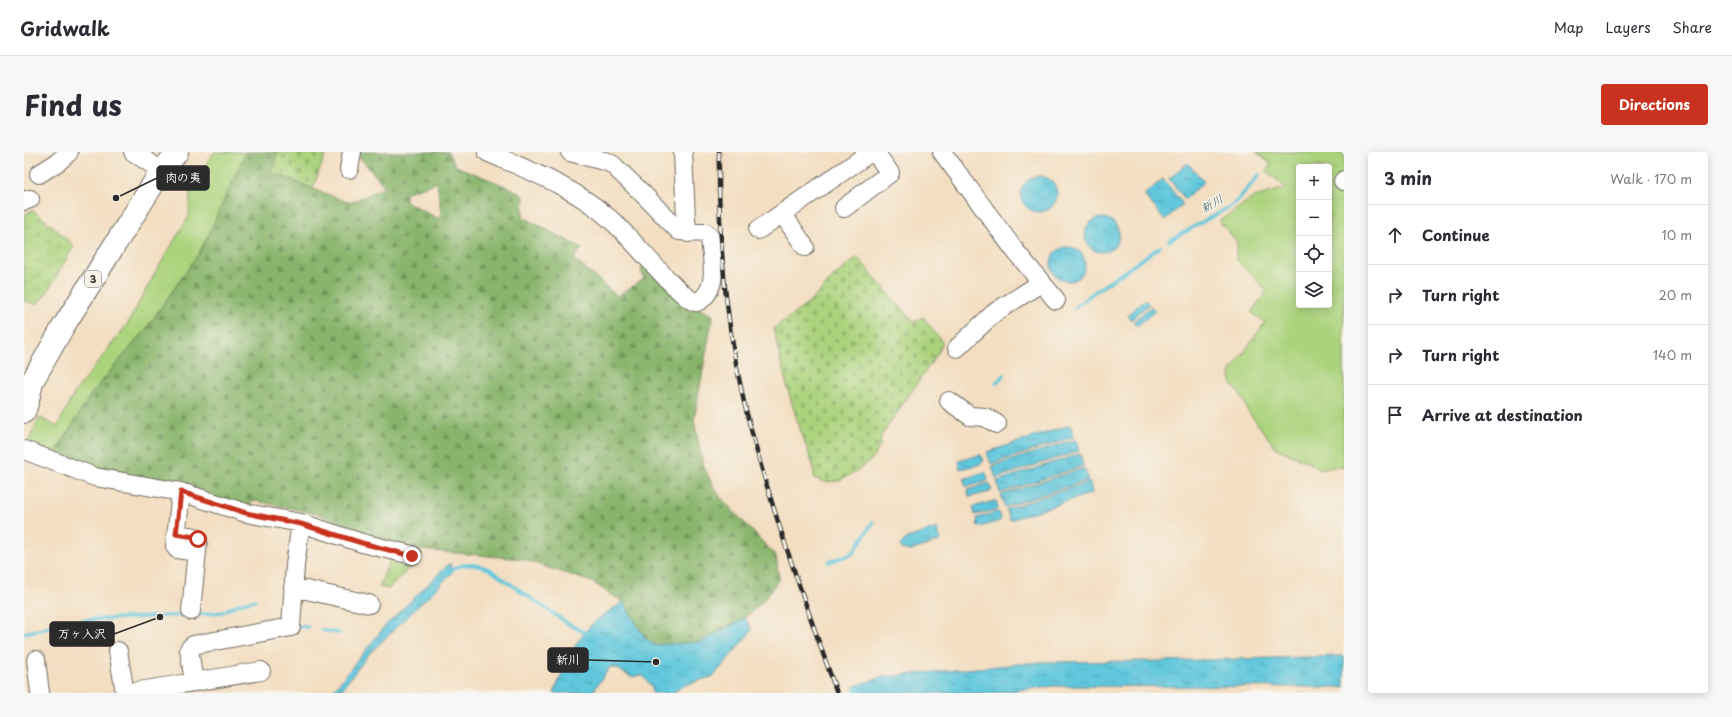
<!DOCTYPE html>
<html lang="en">
<head>
<meta charset="utf-8">
<style>
  body { margin:0; font-family:"Playpen Sans","Klee One",sans-serif; background:#f7f7f7; color:#2b2b33 }
  .controls { position:absolute; right:12px; top:12px; display:grid; overflow:hidden; border-radius:4px; box-shadow:0 2px 10px #0003 }
  .controls button { width:36px; height:36px; display:grid; place-items:center; padding:0; border:0; border-bottom:1px solid #e1e1e2; background:#fff; color:#2b2b33; font:20px sans-serif }
  .stop { position:absolute; width:12px; height:12px; margin:-9px; border:3px solid #c8321e; border-radius:50%; background:#fff }
  .stop.end { background:#c8321e; border-color:#fff; box-shadow:0 1px 4px #0008 }
  .list { margin:0; padding:0; list-style:none }
  h2 { display:flex; justify-content:space-between; align-items:center; height:52px; margin:0; padding:0 16px; font-size:17px }
  h2 small { font-size:13px; font-weight:400; color:#7c7c81 }
  .list li { display:grid; grid-template-columns:26px 1fr auto; gap:12px; align-items:center; box-sizing:border-box; height:60px; padding:0 16px; border-top:1px solid #e1e1e2 }
  .list b { display:block; font-size:15px; white-space:nowrap }
  .list em { font-size:13px; font-style:normal; color:#7c7c81 }
  .icon { flex:none; width:22px; height:22px; fill:none; stroke:currentColor; stroke-width:2; stroke-linecap:round; stroke-linejoin:round }
  .map { position:relative; flex:none; width:1320px; height:541px; overflow:hidden; border-radius:4px }
  header { display:flex; align-items:center; gap:24px; box-sizing:border-box; height:56px; padding:0 20px; background:#fff; border-bottom:1px solid #e1e1e2 }
  header strong { font-size:19px }
  nav { display:flex; gap:22px; margin-inline-start:auto; font-size:14px }
  .intro { display:flex; align-items:center; justify-content:space-between; box-sizing:border-box; height:96px; padding:0 24px }
  h1 { margin:0; font-size:28px }
  .button { padding:10px 18px; border-radius:4px; background:#c8321e; color:#fff; font-size:14px; font-weight:700 }
  main { display:flex; gap:24px; padding:0 24px }
  aside { flex:1; background:#fff; border-radius:4px; box-shadow:0 2px 10px #0003 }
  .map>svg:first-child { display:block }
</style>
</head>
<body>
<header>
<strong>Gridwalk</strong>
<nav><a>Map</a><a>Layers</a><a>Share</a></nav>
</header>
<div class="intro"><h1>Find us</h1><a class="button">Directions</a></div>
<main>
<div class="map">
<svg width="1320" height="541" viewBox="0 0 1320 541">
  <defs>
    <pattern id="forest-firs" width="22" height="20" patternUnits="userSpaceOnUse"><rect width="22" height="20" fill="#88b56c"/><path d="M5 1l3.5 6h-7zM16 11l3.5 6h-7z" fill="#6f9359"/></pattern>
    <pattern id="wetland-marsh" width="20" height="14" patternUnits="userSpaceOnUse"><rect width="20" height="14" fill="#abd37d"/><path d="M1 5h8M5 5V1M11 12h8M15 12V8" fill="none" stroke="#93b56c"/></pattern>
    <pattern id="cemetery-stones" width="16" height="16" patternUnits="userSpaceOnUse"><rect width="16" height="16" fill="#abd37d"/><path d="M2 7V4a2 2 0 0 1 4 0v3zM10 15v-3a2 2 0 0 1 4 0v3z" fill="#93b56c"/></pattern>
    <pattern id="park-dots" width="8" height="8" patternUnits="userSpaceOnUse"><rect width="8" height="8" fill="#abd37d"/><path d="M2 2h.1M6 6h.1" fill="none" stroke="#93b56c" stroke-width="1.8" stroke-linecap="round"/></pattern>
    <pattern id="water-ripples" width="26" height="14" patternUnits="userSpaceOnUse"><rect width="26" height="14" fill="#60c7dd"/><path d="M2 4q2-2 4 0t4 0M15 11q2-2 4 0t4 0" fill="none" stroke="#4fa2b3"/></pattern>
  </defs>
  <rect width="100%" height="100%" fill="#f7f3e8"/>
  <filter id="ink" filterUnits="userSpaceOnUse"><feTurbulence type="fractalNoise" baseFrequency=".025" numOctaves="2"/><feDisplacementMap in="SourceGraphic" scale="8" xChannelSelector="R" yChannelSelector="G"/><feConvolveMatrix kernelMatrix="1 2 1 2 8 2 1 2 1" color-interpolation-filters="sRGB"/></filter>
  <filter id="wash" filterUnits="userSpaceOnUse"><feTurbulence type="fractalNoise" baseFrequency=".012" numOctaves="4" result="noise"/><feDisplacementMap in="SourceGraphic" scale="16" xChannelSelector="R" yChannelSelector="G"/><feGaussianBlur stdDeviation="0.9" result="paint"/><feColorMatrix in="noise" values="0 0 0 0 0 0 0 0 0 0 0 0 0 0 0 0 0 1.4 0 .05"/><feComposite in="paint" operator="in"/></filter>
  <g filter="url(#wash)">
    <rect width="100%" height="100%" fill="#f3dec1"/>
    <path fill="#abd37d" stroke="#6b7f54" fill-rule="evenodd" d="M 190,0 L 222,0 L 183,86 L 175,101 L 122,177 L 68,241 L 29,305 L 3,293 L 15,265 L 33,275 L 51,240 L 104,171 L 131,121 L 165,64 L 166,35 Z
      M 1232,0 L 1314,0 L 1320,1 L 1320,314 L 1298,317 L 1252,296 L 1225,261 L 1216,242 L 1208,233 L 1206,224 L 1207,219 L 1241,170 L 1227,160 L 1243,139 L 1212,107 L 1213,90 L 1195,69 L 1230,45 L 1262,36 L 1242,19 L 1247,12 ZM 1275,15 L 1305,15 L 1305,153 L 1275,153 Z"/>
    <path fill="url(#forest-firs)" stroke="#5a704c" fill-rule="evenodd" d="M 222,0 L 254,0 L 247,20 L 326,51 L 361,35 L 331,0 L 424,0 L 432,14 L 491,38 L 500,45 L 499,65 L 558,96 L 550,107 L 593,144 L 620,127 L 617,119 L 621,106 L 671,155 L 689,163 L 670,268 L 679,313 L 689,334 L 697,346 L 752,404 L 755,427 L 741,447 L 721,466 L 677,490 L 631,493 L 621,486 L 599,450 L 568,430 L 498,407 L 387,397 L 328,376 L 294,362 L 227,348 L 226,356 L 73,320 L 29,305 L 68,241 L 122,177 L 175,101 L 183,86 ZM 413,30 L 417,60 L 415,67 L 381,49 L 381,41 Z"/>
    <path fill="url(#wetland-marsh)" stroke="#6b7f54" d="M 8,58 L 31,76 L 50,94 L 20,145 L 13,152 L 0,149 L 0,63 Z"/>
    <path fill="url(#cemetery-stones)" stroke="#6b7f54" d="M 254,0 L 302,0 L 289,36 L 247,20 Z
      M 833,105 L 890,170 L 899,165 L 919,191 L 914,201 L 857,284 L 856,294 L 850,304 L 845,310 L 831,320 L 814,329 L 799,330 L 790,326 L 790,316 C 773,270 758,224 750,176 L 785,151 L 809,125 Z"/>
    <path fill="url(#park-dots)" stroke="#6b7f54" d="M 367,405 L 392,409 L 365,437 L 355,435 Z"/>
    <path fill="url(#water-ripples)" stroke="#467984" d="M 1164,11 L 1180,30 L 1161,47 L 1145,27 Z
      M997 42a18 18 0 1 1 36 0a18 18 0 1 1-36 0Z
      M 1139,27 L 1159,52 L 1141,68 L 1120,43 Z
      M1061 83a17 17 0 1 1 34 0a17 17 0 1 1-34 0Z
      M1027 112a17 17 0 1 1 34 0a17 17 0 1 1-34 0Z
      M 1121,148 L 1125,152 L 1107,168 L 1103,163 Z
      M 1127,154 L 1131,159 L 1113,174 L 1109,170 Z
      M 1046,273 L 1047,274 L 1050,285 L 967,312 L 963,300 Z
      M 1050,288 L 1052,288 L 1055,299 L 972,326 L 968,314 Z
      M 1055,302 L 1057,303 L 1059,314 L 976,341 L 973,329 Z
      M 955,303 L 957,303 L 959,309 L 957,312 L 936,317 L 935,309 Z
      M 1060,316 L 1061,317 L 1064,328 L 981,355 L 977,343 Z
      M 960,320 L 962,321 L 964,327 L 963,329 L 943,335 L 941,334 L 940,327 Z
      M 1064,330 L 1066,331 L 1068,341 L 986,368 L 982,357 Z
      M 964,331 L 966,332 L 968,338 L 966,340 L 945,345 L 944,338 Z
      M 970,349 L 972,349 L 974,356 L 972,358 L 951,363 L 949,355 Z
      M 973,360 L 975,360 L 977,366 L 976,369 L 956,375 L 954,374 L 953,366 Z
      M 913,376 L 916,389 L 886,399 L 877,397 L 876,393 L 883,386 Z
      M 426,411 L 428,421 L 345,502 L 315,541 L 307,541 L 362,473 Z
      M 599,450 L 621,486 L 631,493 L 677,490 L 721,466 L 728,478 L 690,524 L 661,533 L 648,541 L 628,541 L 628,535 L 618,523 L 607,525 L 594,517 L 586,515 L 568,541 L 530,541 C 541,514 550,486 574,467 C 581,461 591,456 599,450 Z
      M 1320,504 L 1320,535 L 1029,534 L 967,541 L 810,541 L 858,525 L 1016,510 L 1141,509 Z"/>
    <path fill="#f3dec1" d="M 828,533 L 830,541 L 808,541 L 809,539 Z"/>
    <g fill="none" stroke-linecap="round" stroke-linejoin="round">
      <path stroke="#60c7dd" stroke-width="3.5" d="M 1145,89 L 1207,54 L 1214,48 L 1235,23
        M 1050,156 L 1069,141 L 1136,95
        M 972,231 L 980,223
        M 805,410 L 829,401 L 849,370
        M 425,420 C 436,410 452,412 465,417 L 546,473 L 564,482
        M 172,463 L 198,460 L 215,452 L 231,448
        M 272,474 L 284,475
        M 297,478 L 315,481
        M 0,481 L 61,468 L 163,463"/>
    </g>
  </g>
  <g filter="url(#ink)">
    <g fill="none" stroke-linecap="round" stroke-linejoin="round">
      <defs>
        <path id="minor" d="M 109,0 L 138,19
          M 463,0 C 506,19 550,35 586,67 C 612,90 633,120 660,143 C 663,145 667,149 671,150 C 674,151 677,148 679,146 C 695,132 687,104 686,85 L 682,81 L 655,79 L 619,42 L 589,13 L 584,10 L 546,0
          M 659,0 L 662,68 L 664,81
          M 918,0 L 992,100 L 1032,148
          M 325,17 L 328,0
          M 15,22 L 34,10 L 45,0
          M 1319,29 L 1320,28
          M 0,49 L 6,47
          M 820,56 L 866,21 L 851,0
          M 758,61 L 781,95
          M 734,78 L 847,0
          M 933,196 L 970,161 L 1017,131
          M 925,249 L 946,264 L 961,265 L 973,272
          M 0,298 L 71,325 L 157,340 L 222,361 L 277,371 L 338,391 L 388,403
          M 157,340 L 151,394 L 153,397 L 173,400
          M 152,382 L 171,385 L 174,388 L 167,459
          M 269,435 L 345,452
          M 94,499 L 101,541
          M 12,508 L 16,541
          M 170,530 L 165,497 L 169,493 L 267,475 L 271,413 L 277,371
          M 103,541 L 237,519"/>
        <path id="major" d="M 0,260 C 5,249 5,239 9,228 L 39,175 L 83,105 L 133,26 L 153,0"/>
      </defs>
      <use href="#minor" stroke="#716a60" stroke-width="20"/>
      <use href="#major" stroke="#716a60" stroke-width="24"/>
      <use href="#minor" stroke="#fff" stroke-width="18"/>
      <use href="#major" stroke="#fff" stroke-width="22"/>
      <defs>
        <path id="rail" d="M 695,0 C 694,84 701,168 720,250 C 744,349 779,445 813,541"/>
      </defs>
      <use href="#rail" stroke="#2b2b2b" stroke-width="4.5"/>
      <use href="#rail" stroke="#f7f3e8" stroke-width="3" stroke-dasharray="9" stroke-linecap="butt"/>
    </g>
  </g>
  <g fill="none" stroke-linecap="round" stroke-linejoin="round" filter="url(#ink)">
    <path stroke="#c8321e" stroke-width="5" d="M 174,387 L 171,385 L 152,382 L 157,340 L 222,361 L 277,372 L 338,391 L 388,404"/>
  </g>
  <g text-anchor="middle" stroke-width="3" stroke-linejoin="round" paint-order="stroke">
    <rect fill="#f7f3e8" stroke="#686764" stroke-width="1" x="61" y="119" width="16" height="16" rx="3"/>
    <g font-size="10" font-weight="bold" fill="#2b2b2b">
      <text x="69" y="131">3</text>
    </g>
    <g font-size="12" font-style="italic" fill="#3b5a60" stroke="#f7f3e8">
      <text transform="translate(1188 52) rotate(-31)" y="4">新川</text>
    </g>
  </g>
  <path fill="none" stroke="#2b2b2b" stroke-width="1.5" d="M92 46L133 26M136 465L90 482M632 510L564 508"/>
  <g fill="#2b2b2b" stroke="#f7f3e8" stroke-width="1.5">
    <circle cx="92" cy="46" r="4"/>
    <circle cx="136" cy="465" r="4"/>
    <circle cx="632" cy="510" r="4"/>
  </g>
  <g fill="#2b2b2b" stroke="#2b2b2b" stroke-width="1.5">
    <rect x="133" y="14" width="52" height="24" rx="4"/>
    <rect x="26" y="470" width="64" height="24" rx="4"/>
    <rect x="524" y="496" width="40" height="24" rx="4"/>
  </g>
  <g font-size="12" text-anchor="middle" font-weight="bold" fill="#fff">
    <text x="159" y="30">肉の夷</text>
    <text x="58" y="486">万ヶ入沢</text>
    <text x="544" y="512">新川</text>
  </g>
</svg>
<div class="controls">
<button>+</button>
<button>−</button>
<button><svg class="icon" aria-label="locate" viewBox="0 0 24 24"><circle cx="12" cy="12" r="6"/><path d="M12 2v4M12 18v4M2 12h4M18 12h4"/></svg></button>
<button><svg class="icon" aria-label="layers" viewBox="0 0 24 24"><path d="M12 4l9 5-9 5-9-5zM3 14l9 5 9-5"/></svg></button>
</div>
<div class="stop" style="left:174px;top:387px"></div>
<div class="stop end" style="left:388px;top:404px"></div>
</div>
<aside>
<h2>3 min<small>Walk · 170 m</small></h2>
<ul class="list">
<li><svg class="icon" aria-label="ahead" viewBox="0 0 24 24"><path d="M12 20V5M6 11l6-6 6 6"/></svg><div><b>Continue</b></div><em>10 m</em></li>
<li><svg class="icon" aria-label="right" viewBox="0 0 24 24"><path d="M7 20v-9h11M14 6l5 5-5 5"/></svg><div><b>Turn right</b></div><em>20 m</em></li>
<li><svg class="icon" aria-label="right" viewBox="0 0 24 24"><path d="M7 20v-9h11M14 6l5 5-5 5"/></svg><div><b>Turn right</b></div><em>140 m</em></li>
<li><svg class="icon" aria-label="arrive" viewBox="0 0 24 24"><path d="M6 21V4h12l-3 4 3 4H6"/></svg><div><b>Arrive at destination</b></div></li>
</ul>
</aside>
</main>
</body>
</html>
